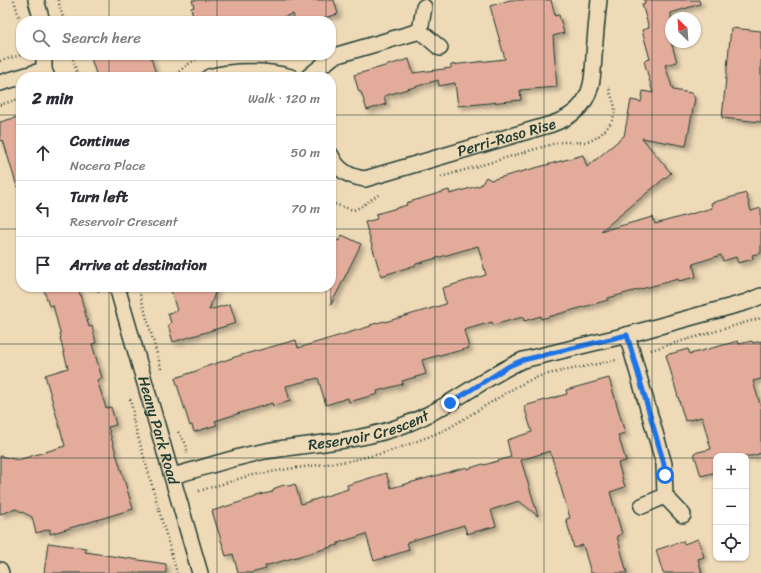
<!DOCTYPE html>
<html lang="en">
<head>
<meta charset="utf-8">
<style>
  body { margin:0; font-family:Sriracha,sans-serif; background:#f2f2f3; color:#2b2b33 }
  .controls { position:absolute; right:12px; bottom:12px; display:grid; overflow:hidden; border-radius:8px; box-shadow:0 1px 3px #0004 }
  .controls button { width:36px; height:36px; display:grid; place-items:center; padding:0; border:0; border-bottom:1px solid #e1e1e2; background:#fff; color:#2b2b33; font:20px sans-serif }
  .compass { position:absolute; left:665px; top:12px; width:36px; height:36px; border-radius:50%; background:#fff; box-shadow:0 1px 3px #0004; rotate:335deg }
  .stop { position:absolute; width:12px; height:12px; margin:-9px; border:3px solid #1a73e8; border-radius:50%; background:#fff }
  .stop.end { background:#1a73e8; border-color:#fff; box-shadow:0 1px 4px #0008 }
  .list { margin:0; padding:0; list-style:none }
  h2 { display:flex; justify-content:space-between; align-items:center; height:52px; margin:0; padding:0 16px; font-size:17px }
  h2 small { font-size:13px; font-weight:400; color:#7c7c81 }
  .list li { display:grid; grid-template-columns:26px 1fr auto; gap:12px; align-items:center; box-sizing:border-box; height:56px; padding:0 16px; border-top:1px solid #e1e1e2 }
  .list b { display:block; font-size:15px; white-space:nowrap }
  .list p { margin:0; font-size:13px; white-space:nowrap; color:#7c7c81 }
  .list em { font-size:13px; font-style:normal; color:#7c7c81 }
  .icon { flex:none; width:22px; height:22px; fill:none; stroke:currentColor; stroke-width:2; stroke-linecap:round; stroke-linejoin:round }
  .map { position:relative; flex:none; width:761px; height:573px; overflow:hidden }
  .search { position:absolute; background:#fff; box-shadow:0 1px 3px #0004; left:16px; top:16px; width:320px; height:44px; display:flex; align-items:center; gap:10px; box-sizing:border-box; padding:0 14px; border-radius:16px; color:#7c7c81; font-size:15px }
  .panel { position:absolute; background:#fff; box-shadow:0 1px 3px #0004; left:16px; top:72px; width:320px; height:220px; border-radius:16px }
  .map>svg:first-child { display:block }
</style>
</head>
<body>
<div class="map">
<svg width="761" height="573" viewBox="0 0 761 573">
  <defs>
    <filter id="shadow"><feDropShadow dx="3.5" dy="3.5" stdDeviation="2" flood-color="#0004"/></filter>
  </defs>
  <rect width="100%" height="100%" fill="#efdab8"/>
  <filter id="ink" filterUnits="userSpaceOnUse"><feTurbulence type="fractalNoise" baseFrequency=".025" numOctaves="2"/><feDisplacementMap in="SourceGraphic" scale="8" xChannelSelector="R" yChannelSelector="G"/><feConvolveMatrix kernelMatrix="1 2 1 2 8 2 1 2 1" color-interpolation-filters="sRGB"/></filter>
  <g filter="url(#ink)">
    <path fill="#e3ab99" stroke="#1f3d34" filter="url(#shadow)" d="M 192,0 L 334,0 L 338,14 L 314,21 L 295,21 L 293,14 L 271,21 L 194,21 L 191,8 L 194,7 Z
      M 510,0 L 551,0 L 555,16 L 559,15 L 564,33 L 553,36 L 557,87 L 520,90 L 521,100 L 458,106 L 455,83 L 439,86 L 438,80 L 384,96 L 386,104 L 367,110 L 361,92 L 359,92 L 354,75 L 409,59 L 413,73 L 451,68 L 451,65 L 505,59 L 490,6 Z
      M 644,0 L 699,0 L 700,4 L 671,13 L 671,42 L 677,62 L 665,65 L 673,90 L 691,93 L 695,98 L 686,146 L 642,138 L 671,173 L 601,231 L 653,217 L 655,224 L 712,208 L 711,203 L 746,193 L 751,211 L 761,208 L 761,253 L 752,255 L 753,259 L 738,263 L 736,257 L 723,261 L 721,255 L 693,264 L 696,277 L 679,281 L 678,279 L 608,298 L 608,300 L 541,319 L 541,316 L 524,321 L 523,317 L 493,325 L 492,322 L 464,330 L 469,348 L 451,353 L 451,352 L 422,360 L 426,374 L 402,381 L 403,384 L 377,391 L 378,394 L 349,402 L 348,398 L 326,405 L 318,378 L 286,386 L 290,401 L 273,406 L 272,403 L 224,418 L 215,421 L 217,425 L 194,432 L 192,425 L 190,426 L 175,378 L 199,370 L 199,369 L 238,356 L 296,340 L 298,348 L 371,326 L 370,325 L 384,321 L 385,322 L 446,304 L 442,288 L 486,275 L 478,246 L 416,264 L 416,265 L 381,276 L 365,222 L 377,219 L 376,214 L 407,205 L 406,203 L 449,190 L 450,194 L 481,185 L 486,177 L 491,180 L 583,155 L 587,167 L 624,136 L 631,100 L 641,102 L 643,91 L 653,93 L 644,61 L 650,59 L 642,30 L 649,28 L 642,4 L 645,3 Z
      M 731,28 L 761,31 L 761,122 L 722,118 Z
      M 90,55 L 150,55 L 157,77 L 97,77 Z
      M 21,116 L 21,186 L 17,187 L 3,140 L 0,141 L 0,122 Z
      M 342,235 L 361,244 L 331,305 L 331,237 L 339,241 Z
      M 43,287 L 78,287 L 89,327 L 92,326 L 96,343 L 92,344 L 102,378 L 97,380 L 106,408 L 111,407 L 116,425 L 108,427 L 133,509 L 50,534 L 50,529 L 36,533 L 32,517 L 16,509 L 0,514 L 0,456 L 18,460 L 65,446 L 45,375 L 68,368 L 60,338 L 61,337 L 53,305 L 49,306 Z
      M 170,287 L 217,287 L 209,310 L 230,304 L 236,323 L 173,342 L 168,325 L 171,323 L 168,313 L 177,311 Z
      M 738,341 L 739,344 L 752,341 L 753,343 L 761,341 L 761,379 L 753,381 L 761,408 L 761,453 L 752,456 L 716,456 L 716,472 L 701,476 L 694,453 L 711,449 L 702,417 L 685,421 L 666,355 L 688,349 L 690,354 Z
      M 609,378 L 625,433 L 618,435 L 626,461 L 618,463 L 625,487 L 610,492 L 622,534 L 617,536 L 627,573 L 591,573 L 583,545 L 574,548 L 566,519 L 570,518 L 550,451 L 521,460 L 538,516 L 519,501 L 491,510 L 496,526 L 467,534 L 464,525 L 407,542 L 409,550 L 374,561 L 366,534 L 338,543 L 338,545 L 265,566 L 266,569 L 251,573 L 238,573 L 233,554 L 226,556 L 212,511 L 256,497 L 256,496 L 272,492 L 275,488 L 284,485 L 289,486 L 295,484 L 301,504 L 348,489 L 347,485 L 386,473 L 391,488 L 467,467 L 467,469 L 483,464 L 484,465 L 511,457 L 507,440 L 532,432 L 524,406 L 567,394 L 566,390 Z
      M 698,539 L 704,557 L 698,559 L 702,573 L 663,573 L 656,550 L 683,541 L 684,544 Z
      M 48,543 L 86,548 L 85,552 L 166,564 L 166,573 L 44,573 Z"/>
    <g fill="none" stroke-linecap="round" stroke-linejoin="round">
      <defs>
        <g id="street">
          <path d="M 36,0 L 42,21"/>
          <path d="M 424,7 L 420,31 L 440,48"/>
          <path d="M 44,55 L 44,70 L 47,77"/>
          <path d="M 209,77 C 231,70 269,70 291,77"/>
          <path d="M 308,77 L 334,56 L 420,31"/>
          <path d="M 0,83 L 44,70"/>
          <path id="s1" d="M 331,155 C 337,170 350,177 365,179 L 552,124 C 566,119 579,112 586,98 C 593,86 593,70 594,56 C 595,37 597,19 599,0"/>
          <path id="s2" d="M 117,287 L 200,573"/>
          <path d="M 627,335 L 664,464 L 665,496"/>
          <path id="s3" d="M 172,476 C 203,468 235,457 266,451 C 312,443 360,442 404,425 C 448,409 482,378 523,360 L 627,335 L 747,302 L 761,296"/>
          <path d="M 642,506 L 665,496 L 683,515"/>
          <path d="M 0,570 L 1,573"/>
        </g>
      </defs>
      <use href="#street" stroke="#1f3d34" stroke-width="18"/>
      <path stroke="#1f3d34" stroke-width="2.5" stroke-dasharray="1 3" stroke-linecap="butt" d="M 14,0 L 21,24
        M 58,0 L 64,21
        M 72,55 L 78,77
        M 0,61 L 21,55 L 19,47 L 21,44
        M 173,77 C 184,67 194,58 209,55
        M 0,105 L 21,98
        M 441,177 L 556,143 C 566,141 574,143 584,142 C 598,141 614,124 615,110 C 615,102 609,94 609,86
        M 331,203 L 353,210 C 364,207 370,199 380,194
        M 97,287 L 100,294
        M 138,287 L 161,368 L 160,371
        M 651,350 L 761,318
        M 130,399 L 133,411 L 133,419 L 177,573
        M 178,432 C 183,439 188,444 187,454
        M 199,491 L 248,476 L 288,469 L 349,461 L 388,452 L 428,437 L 449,428 L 516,387 L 530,380 L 543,375 L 617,360"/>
      <use href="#street" stroke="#efdab8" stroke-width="15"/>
    </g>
  </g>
  <g fill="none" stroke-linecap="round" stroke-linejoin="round" filter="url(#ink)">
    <path stroke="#1a73e8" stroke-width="5" d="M 450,403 L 509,366 L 523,360 L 627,335 L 664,464 L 665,475"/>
  </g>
  <path fill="none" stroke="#1f3d34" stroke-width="1" stroke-opacity="0.55" d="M 109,0 L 109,21M 217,0 L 217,21M 326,0 L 326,21M 435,0 L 435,573M 544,0 L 544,573M 652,0 L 652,573M 109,55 L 109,77M 217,55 L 217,77M 326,55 L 326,77M 0,115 L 21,115M 331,115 L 761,115M 0,229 L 21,229M 331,229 L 761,229M 109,287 L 109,573M 217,287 L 217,573M 326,287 L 326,573M 0,344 L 761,344M 0,458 L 716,458M 746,458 L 761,458"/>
  <g text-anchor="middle" stroke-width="4" stroke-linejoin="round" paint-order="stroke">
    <g font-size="15" fill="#1f3d34" stroke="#efdab8">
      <text dy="5" stroke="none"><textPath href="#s1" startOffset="191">Perri-Raso Rise</textPath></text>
      <text dy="5" stroke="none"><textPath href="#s3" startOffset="202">Reservoir Crescent</textPath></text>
      <text dy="5" stroke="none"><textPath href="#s2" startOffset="149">Heany Park Road</textPath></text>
    </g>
  </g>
</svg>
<div class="controls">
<button>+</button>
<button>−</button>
<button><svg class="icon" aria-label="locate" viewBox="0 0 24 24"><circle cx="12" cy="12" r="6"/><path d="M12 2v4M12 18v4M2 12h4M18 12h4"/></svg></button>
</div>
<svg class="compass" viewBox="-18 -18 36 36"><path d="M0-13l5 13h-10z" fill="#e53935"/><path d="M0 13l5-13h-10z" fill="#7c7c81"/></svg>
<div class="stop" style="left:665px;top:475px"></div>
<div class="stop end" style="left:450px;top:403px"></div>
<div class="search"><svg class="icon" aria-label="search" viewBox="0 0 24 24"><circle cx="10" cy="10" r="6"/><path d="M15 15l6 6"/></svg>Search here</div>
<section class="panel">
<h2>2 min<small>Walk · 120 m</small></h2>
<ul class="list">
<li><svg class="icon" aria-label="ahead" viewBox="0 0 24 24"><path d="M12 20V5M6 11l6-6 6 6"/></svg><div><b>Continue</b><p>Nocera Place</p></div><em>50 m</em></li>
<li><svg class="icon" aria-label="left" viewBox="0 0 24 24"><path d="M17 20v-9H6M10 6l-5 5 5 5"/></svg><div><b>Turn left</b><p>Reservoir Crescent</p></div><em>70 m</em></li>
<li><svg class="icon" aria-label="arrive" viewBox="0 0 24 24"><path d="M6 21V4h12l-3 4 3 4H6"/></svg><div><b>Arrive at destination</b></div></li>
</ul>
</section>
</div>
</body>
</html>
